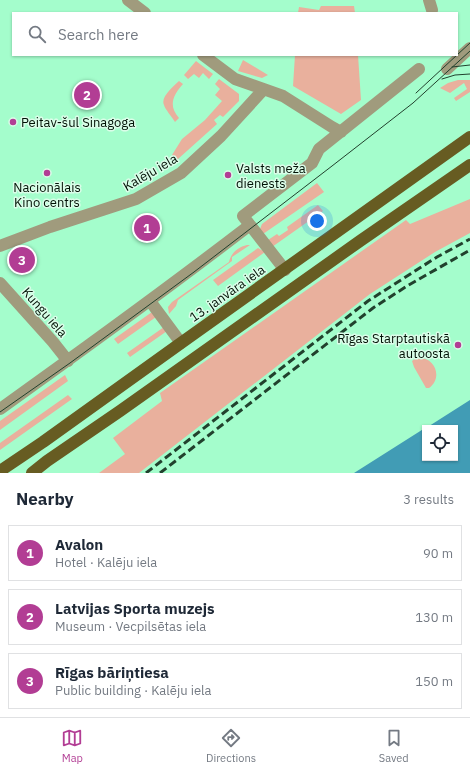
<!DOCTYPE html>
<html lang="en">
<head>
<meta charset="utf-8">
<style>
  body { margin:0; font-family:"IBM Plex Sans",sans-serif; background:#f2f2f3; color:#1f2937 }
  .controls { position:absolute; right:12px; bottom:12px; display:grid; overflow:hidden; border-radius:0px; box-shadow:0 1px 3px #0004 }
  .controls button { width:36px; height:36px; display:grid; place-items:center; padding:0; border:0; border-bottom:1px solid #e0e1e3; background:#fff; color:#1f2937; font:20px sans-serif }
  .you { position:absolute; left:317px; top:221px; width:14px; height:14px; margin:-10px; border:3px solid #fff; border-radius:50%; background:#1a73e8; box-shadow:0 0 0 6px #1a73e833 }
  .badge { display:grid; place-items:center; width:26px; height:26px; border-radius:50%; background:#b23d94; color:#fff; font-size:13px; font-weight:700 }
  .pin { position:absolute; translate:-50% -50%; border:2px solid #fff; box-shadow:0 1px 4px #0006 }
  .list { margin:0; padding:0; list-style:none }
  h2 { display:flex; justify-content:space-between; align-items:center; height:52px; margin:0; padding:0 16px; font-size:17px }
  h2 small { font-size:13px; font-weight:400; color:#747a83 }
  .list li { display:grid; grid-template-columns:26px 1fr auto; gap:12px; align-items:center; box-sizing:border-box; height:56px; margin:0 8px 8px; padding:0 8px; border:1px solid #e0e1e3; border-radius:0px }
  .list b { display:block; font-size:15px; white-space:nowrap }
  .list p { margin:0; font-size:13px; white-space:nowrap; color:#747a83 }
  .list em { font-size:13px; font-style:normal; color:#747a83 }
  .icon { flex:none; width:22px; height:22px; fill:none; stroke:currentColor; stroke-width:2; stroke-linecap:round; stroke-linejoin:round }
  .map { position:relative; flex:none; width:470px; height:473px; overflow:hidden }
  .search { position:absolute; background:#fff; box-shadow:0 1px 3px #0004; left:12px; right:12px; top:12px; height:44px; display:flex; align-items:center; gap:10px; box-sizing:border-box; padding:0 14px; border-radius:0px; color:#747a83; font-size:15px }
  .sheet { height:244px; background:#fff }
  nav { display:flex; justify-content:space-around; align-items:center; box-sizing:border-box; height:56px; border-top:1px solid #e0e1e3; background:#fff; font-size:11px; color:#747a83 }
  nav a { display:grid; justify-items:center; gap:2px }
  nav .on { color:#b23d94 }
  .map>svg:first-child { display:block }
</style>
</head>
<body>
<div class="map">
<svg width="470" height="473" viewBox="0 0 470 473">
  <rect width="100%" height="100%" fill="#a4fdcc"/>
  <path fill="#e9b09d" d="M 321,6 L 354,6 L 355,13 L 298,13 L 299,7 L 319,10 Z
    M 295,55 L 358,55 L 361,100 L 341,114 L 293,86 Z
    M 243,60 L 268,75 L 262,78 L 238,71 Z
    M 196,61 L 213,74 L 209,79 L 203,73 L 199,78 L 194,74 L 188,79 L 184,75 Z
    M 219,79 L 239,94 L 239,101 L 223,117 L 220,115 L 214,120 L 217,124 L 178,159 L 176,159 L 172,155 L 182,139 L 205,120 L 222,101 L 215,95 L 220,89 L 215,84 Z
    M 458,80 L 470,80 L 470,92 L 456,101 L 454,98 L 467,89 L 464,83 L 450,93 L 440,88 L 448,83 Z
    M 179,81 L 183,84 C 173,95 168,106 179,118 L 175,122 C 172,117 165,109 164,105 C 160,97 174,86 179,81 Z
    M 317,183 L 324,192 L 263,234 L 260,229 L 262,224 Z
    M 470,199 L 470,233 L 435,252 L 370,294 L 139,473 L 99,473 L 125,454 L 113,438 L 162,401 L 160,393 L 406,220 L 410,224 Z
    M 318,205 L 323,211 L 272,247 L 268,240 L 277,234 L 279,236 L 288,230 L 287,227 Z
    M 247,245 L 250,245 L 232,257 L 232,261 L 178,300 L 176,306 L 169,314 L 168,307 L 172,302 L 229,262 C 231,253 238,247 247,245 Z
    M 258,248 L 265,252 L 218,286 L 213,280 Z
    M 152,312 L 156,317 L 118,344 L 114,339 Z
    M 164,327 L 167,331 L 130,357 L 127,353 Z
    M 416,358 C 434,355 444,377 429,388 L 426,388 L 414,367 L 412,361 Z
    M 65,375 L 68,381 L 0,430 L 0,421 Z
    M 68,395 L 72,399 L 0,450 L 0,443 Z"/>
  <path fill="#419cb5" d="M 470,400 L 470,473 L 354,473 L 425,428 L 425,458 L 455,458 L 455,428 L 426,428 Z"/>
  <g fill="none" stroke-linecap="round" stroke-linejoin="round">
    <path stroke="#a09b7d" stroke-width="12" d="M 128,0 L 145,13
      M 429,0 L 432,10
      M 203,55 L 235,79 L 283,96 L 332,127 L 341,132
      M 447,69 L 470,48
      M 0,246 L 50,227 L 136,199 L 181,173 L 221,136 L 264,89
      M 285,270 L 243,216 L 312,163 L 319,149 L 419,69
      M 0,283 L 53,342 L 68,361
      M 150,301 L 181,343
      M 0,409 C 84,349 168,288 250,225"/>
    <path stroke="#675c22" stroke-width="12" d="M 0,471 L 43,442 L 181,343 L 470,137
      M 32,473 L 47,461 L 120,411 L 360,241 L 470,165"/>
    <path stroke="#21412d" stroke-width="1" d="M 457,55 L 470,43
      M 452,67 L 470,65
      M 442,79 L 455,75 L 470,74
      M 416,93 L 457,55
      M 0,412 L 70,363 L 194,272 L 332,166 L 413,103 L 470,51"/>
    <path stroke="#21412d" stroke-width="3" stroke-dasharray="8 4" stroke-linecap="butt" d="M 146,473 L 368,301 L 437,257 L 470,239
      M 160,473 L 373,308 L 407,286 L 470,250"/>
  </g>
  <g fill="#b23d94" stroke="#dbfde9" stroke-width="1.5">
    <circle cx="13" cy="122" r="4"/>
    <circle cx="47" cy="173" r="4"/>
    <circle cx="228" cy="175" r="4"/>
    <circle cx="458" cy="345" r="4"/>
  </g>
  <g text-anchor="middle" stroke-width="3" stroke-linejoin="round" paint-order="stroke">
    <g font-size="13" fill="#001105" stroke="#dbfde9" text-anchor="start">
      <text x="21" y="127">Peitav-šul Sinagoga</text>
      <text x="236" y="173">Valsts meža<tspan x="236" dy="15">dienests</tspan></text>
      <text x="47" y="192" text-anchor="middle">Nacionālais<tspan x="47" dy="15">Kino centrs</tspan></text>
      <text x="450" y="343" text-anchor="end">Rīgas Starptautiskā<tspan x="450" dy="15">autoosta</tspan></text>
    </g>
    <g font-size="13" fill="#001105" stroke="#dbfde9">
      <text transform="translate(150 172) rotate(-30)" y="5">Kalēju iela</text>
      <text transform="translate(227 293) rotate(-35)" y="5">13. janvāra iela</text>
      <text transform="translate(45 312) rotate(49)" y="5">Kungu iela</text>
    </g>
  </g>
</svg>
<div class="controls">
<button><svg class="icon" aria-label="locate" viewBox="0 0 24 24"><circle cx="12" cy="12" r="6"/><path d="M12 2v4M12 18v4M2 12h4M18 12h4"/></svg></button>
</div>
<div class="you"></div>
<div class="pin badge" style="left:147px;top:228px">1</div>
<div class="pin badge" style="left:87px;top:95px">2</div>
<div class="pin badge" style="left:22px;top:260px">3</div>
<div class="search"><svg class="icon" aria-label="search" viewBox="0 0 24 24"><circle cx="10" cy="10" r="6"/><path d="M15 15l6 6"/></svg>Search here</div>
</div>
<section class="sheet">
<h2>Nearby<small>3 results</small></h2>
<ul class="list">
<li><span class="badge">1</span><div><b>Avalon</b><p>Hotel · Kalēju iela</p></div><em>90 m</em></li>
<li><span class="badge">2</span><div><b>Latvijas Sporta muzejs</b><p>Museum · Vecpilsētas iela</p></div><em>130 m</em></li>
<li><span class="badge">3</span><div><b>Rīgas bāriņtiesa</b><p>Public building · Kalēju iela</p></div><em>150 m</em></li>
</ul>
</section>
<nav>
<a class="on"><svg class="icon" aria-label="map" viewBox="0 0 24 24"><path d="M3 6l6-2 6 2 6-2v14l-6 2-6-2-6 2zM9 4v14M15 6v14"/></svg>Map</a>
<a><svg class="icon" aria-label="directions" viewBox="0 0 24 24"><path d="M12 3l9 9-9 9-9-9zM9 14v-3h6M13 9l2 2-2 2"/></svg>Directions</a>
<a><svg class="icon" aria-label="saved" viewBox="0 0 24 24"><path d="M7 4h10v16l-5-4-5 4z"/></svg>Saved</a>
</nav>
</body>
</html>
